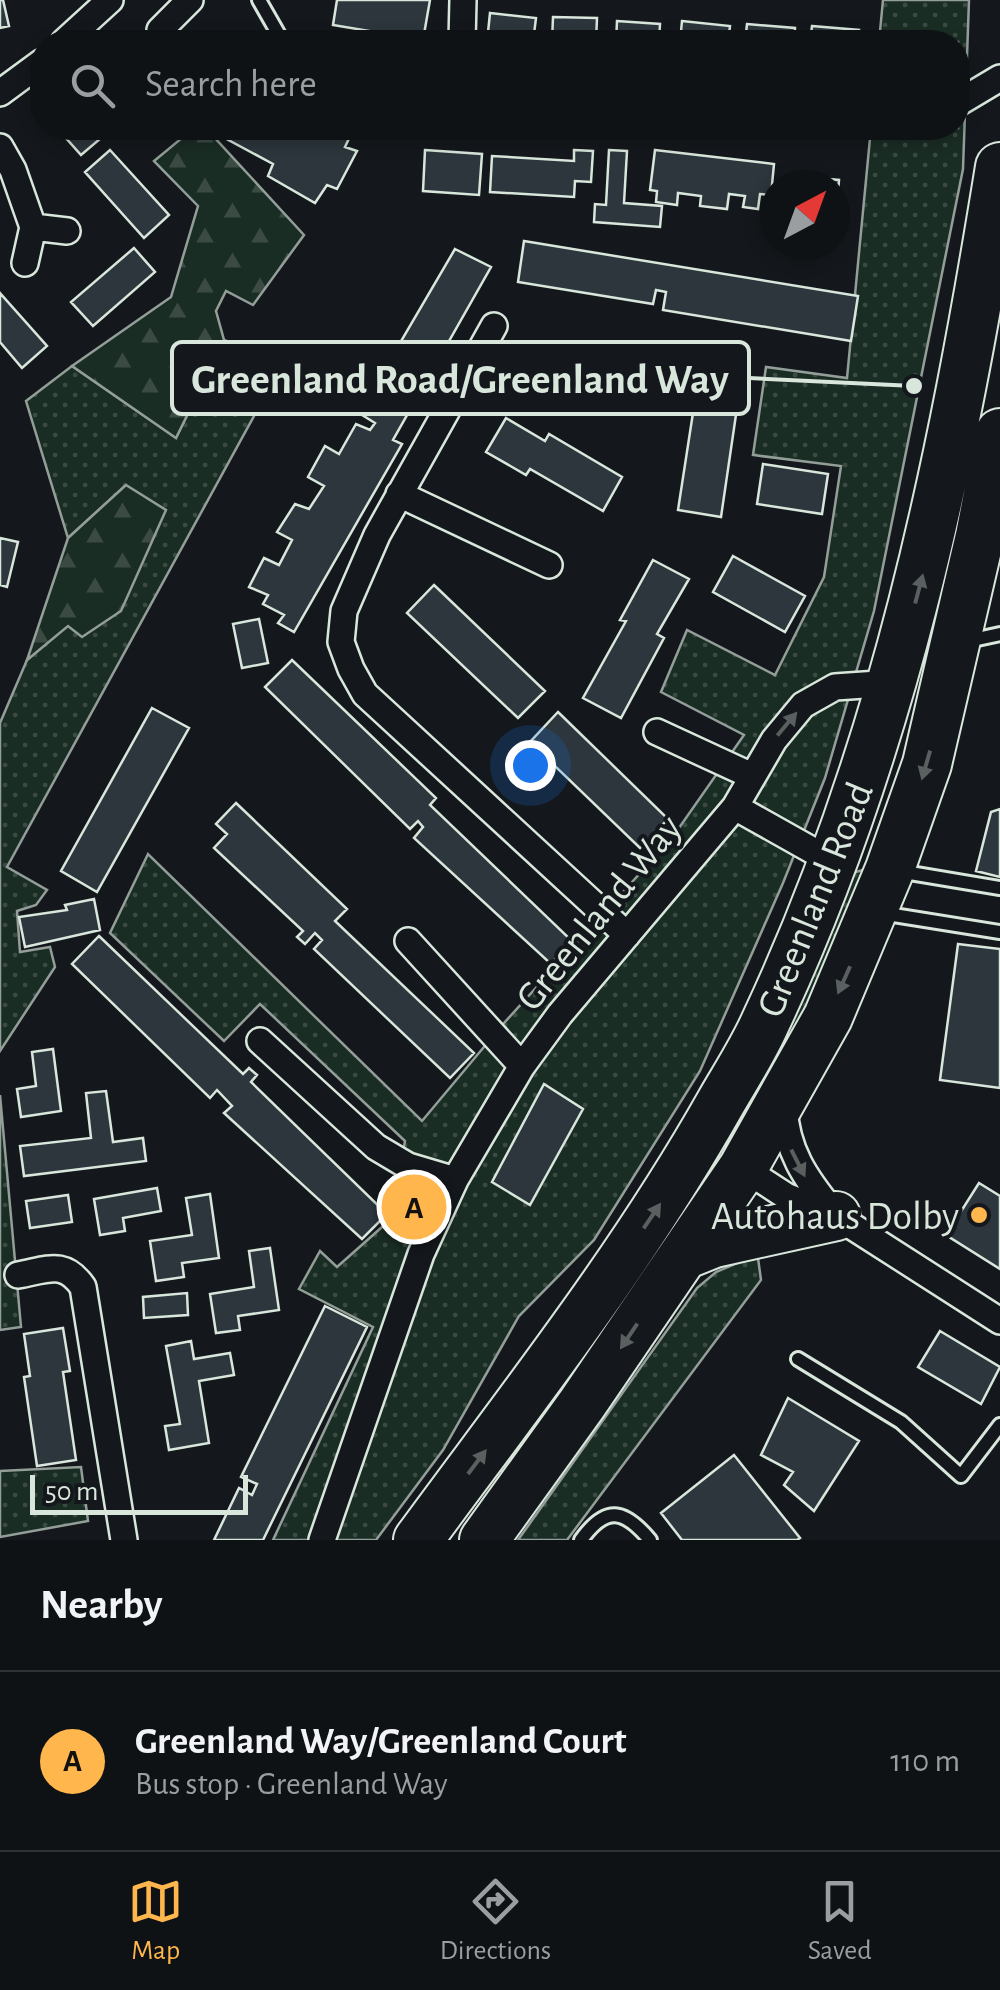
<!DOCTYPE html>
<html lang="en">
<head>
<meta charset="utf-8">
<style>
  body { margin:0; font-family:"Alegreya Sans",sans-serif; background:#181b1e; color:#f1f3f6 }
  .compass { position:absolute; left:760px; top:170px; width:90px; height:90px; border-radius:50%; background:#0f1215; box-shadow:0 5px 15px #0003; rotate:41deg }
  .scale { position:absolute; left:30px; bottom:25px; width:218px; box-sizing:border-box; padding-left:10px; border:5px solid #d8e6dc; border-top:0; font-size:28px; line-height:35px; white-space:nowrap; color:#d8e6dc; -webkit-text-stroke:8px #14181c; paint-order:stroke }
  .you { position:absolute; left:530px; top:765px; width:35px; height:35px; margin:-25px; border:8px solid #fff; border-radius:50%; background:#1a73e8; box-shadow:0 0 0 15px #1a73e833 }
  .badge { display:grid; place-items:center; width:65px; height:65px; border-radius:50%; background:#ffb74d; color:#111; font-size:32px; font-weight:700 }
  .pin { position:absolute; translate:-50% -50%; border:5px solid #fff; box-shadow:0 2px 10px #0006 }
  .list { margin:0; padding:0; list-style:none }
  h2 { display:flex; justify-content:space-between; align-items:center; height:130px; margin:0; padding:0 40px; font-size:42px }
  h2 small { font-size:32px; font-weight:400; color:#9b9ea0 }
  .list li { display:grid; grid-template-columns:65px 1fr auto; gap:30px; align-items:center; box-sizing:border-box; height:180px; padding:0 40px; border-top:2px solid #2f3234 }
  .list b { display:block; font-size:38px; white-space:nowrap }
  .list p { margin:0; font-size:32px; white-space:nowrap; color:#9b9ea0 }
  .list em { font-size:32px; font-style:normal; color:#9b9ea0 }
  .icon { flex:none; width:55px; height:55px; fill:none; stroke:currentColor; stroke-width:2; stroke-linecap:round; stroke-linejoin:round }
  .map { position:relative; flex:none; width:1000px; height:1540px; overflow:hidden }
  .search { position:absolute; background:#0f1215; box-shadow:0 5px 15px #0003; left:30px; right:30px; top:30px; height:110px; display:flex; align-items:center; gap:25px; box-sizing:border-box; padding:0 35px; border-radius:40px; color:#9b9ea0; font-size:38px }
  .sheet { height:310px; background:#0f1215 }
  nav { display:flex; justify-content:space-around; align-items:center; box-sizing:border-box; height:140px; border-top:2px solid #2f3234; background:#0f1215; font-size:28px; color:#9b9ea0 }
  nav a { display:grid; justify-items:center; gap:5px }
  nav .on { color:#ffb74d }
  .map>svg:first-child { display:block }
</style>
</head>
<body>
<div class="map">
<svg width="1000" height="1540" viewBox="0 0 1000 1540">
  <defs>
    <pattern id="grass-dots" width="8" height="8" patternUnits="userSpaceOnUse" patternTransform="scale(2.5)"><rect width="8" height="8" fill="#1a2d24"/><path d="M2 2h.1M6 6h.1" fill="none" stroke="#3b4b43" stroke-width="1.8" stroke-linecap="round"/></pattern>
    <pattern id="forest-firs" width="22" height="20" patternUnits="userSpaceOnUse" patternTransform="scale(2.5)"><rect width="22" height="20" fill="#1a2d24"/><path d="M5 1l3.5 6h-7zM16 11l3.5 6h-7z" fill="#3b4b43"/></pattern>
  </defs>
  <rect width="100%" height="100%" fill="#14181c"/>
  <path fill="url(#grass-dots)" stroke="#939e99" stroke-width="2.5" d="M 883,0 L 969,0 L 963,169 L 874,611 L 825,778 L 783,883 L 700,1071 L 594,1240 L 519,1316 L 443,1450 L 376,1540 L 273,1540 L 373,1327 L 299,1289 L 320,1251 L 337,1267 L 391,1219 L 405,1141 L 260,1004 L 224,1041 L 110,933 L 148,854 L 422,1121 L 504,1023 L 672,838 L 744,735 L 661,692 L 687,630 L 775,675 L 824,577 L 841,466 L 753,455 L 766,367 L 847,378 L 871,128 L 958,128 L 958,42 L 879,42 Z
    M 224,340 L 274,361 L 277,374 L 7,867 L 47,890 L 36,905 L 17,911 L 20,952 L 50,947 L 55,967 L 0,1051 L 0,723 L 27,660 L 68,625 L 126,485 L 68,538 L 26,401 L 72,366 L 176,438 Z
    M 866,869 L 816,989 L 741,1126 L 744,1098 L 849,874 Z
    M 0,1095 L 21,1327 L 0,1330 Z
    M 692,1185 L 701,1192 L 505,1474 L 496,1466 Z
    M 749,1258 L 758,1258 L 761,1280 L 567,1540 L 518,1540 L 697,1288 L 716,1272 Z
    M 81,1467 L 88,1521 L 0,1537 L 0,1471 Z"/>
  <path fill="url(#forest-firs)" stroke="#939e99" stroke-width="2.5" d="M 194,128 L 215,128 L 214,137 L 304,235 L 253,305 L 226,291 L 216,311 L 224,340 L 176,438 L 72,366 L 171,297 L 198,206 L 154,161 Z
    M 126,485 L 166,510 L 121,611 L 82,637 L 68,626 L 27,660 L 68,538 Z"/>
  <path fill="#2c363c" stroke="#d8e6dc" stroke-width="2.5" d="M 0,0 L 3,0 L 9,26 L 0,28 Z
    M 337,0 L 430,0 L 423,40 L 333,25 Z
    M 490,13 L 536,18 L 533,42 L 487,42 Z
    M 553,17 L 597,18 L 596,42 L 552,42 Z
    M 617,21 L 660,24 L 659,42 L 616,42 Z
    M 682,21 L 730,26 L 728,42 L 680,42 Z
    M 747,24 L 795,28 L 794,42 L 745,42 Z
    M 812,26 L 859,30 L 858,42 L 810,42 Z
    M 128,33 L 138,42 L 118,42 Z
    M 57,128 L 102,128 L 107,133 L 81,155 Z
    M 225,128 L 354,128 L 345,147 L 357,151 L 337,189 L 327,185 L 315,203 L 268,176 L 273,164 L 221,136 Z
    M 110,150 L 169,215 L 144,238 L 85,172 Z
    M 425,150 L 482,154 L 479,195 L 423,191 Z
    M 574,150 L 593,151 L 591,182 L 575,181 L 574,197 L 490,192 L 492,156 L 574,161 Z
    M 609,150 L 627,151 L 624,203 L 662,206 L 660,227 L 594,222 L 595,204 L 606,205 Z
    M 655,150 L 774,164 L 771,195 L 760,194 L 758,209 L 743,207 L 745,196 L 729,194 L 727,209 L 700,206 L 701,196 L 678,193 L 677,205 L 656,202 L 657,191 L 650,190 Z
    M 794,176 L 839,180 L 836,219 L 835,185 L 794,185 Z
    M 524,241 L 858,296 L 851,341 L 663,310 L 666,292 L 656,290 L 653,304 L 518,282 Z
    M 134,248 L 155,272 L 93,326 L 71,302 Z
    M 455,249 L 491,267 L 393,440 L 402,444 L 294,632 L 278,623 L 284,615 L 263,604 L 268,595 L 249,587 L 264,558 L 279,565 L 292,540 L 277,532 L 295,504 L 309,509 L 324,486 L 308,477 L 325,446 L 339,454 L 356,424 L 370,430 L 375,423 L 359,413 Z
    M 0,293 L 47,346 L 22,368 L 0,342 Z
    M 701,361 L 743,367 L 721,517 L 678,510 Z
    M 506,418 L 545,441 L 549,434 L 622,477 L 603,511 L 530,469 L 526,475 L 486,452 Z
    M 763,464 L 828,474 L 822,514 L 757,504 Z
    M 0,538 L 18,542 L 7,587 L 0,585 Z
    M 733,556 L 805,596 L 785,632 L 713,592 Z
    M 653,560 L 689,579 L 657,634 L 664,638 L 621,718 L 583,698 L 626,621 L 620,620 Z
    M 434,585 L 545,691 L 518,718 L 407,613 Z
    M 259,619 L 268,663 L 242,668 L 233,624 Z
    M 292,660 L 436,798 L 430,805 L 571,940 L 551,964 L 414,838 L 423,827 L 418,821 L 410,829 L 265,687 Z
    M 152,708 L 189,728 L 97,892 L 61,871 Z
    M 558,712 L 668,819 L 640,848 L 530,742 Z
    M 236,803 L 347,909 L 335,921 L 474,1053 L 450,1078 L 314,949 L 322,940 L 315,933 L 305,944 L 297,937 L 303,931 L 214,848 L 227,834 L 216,824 Z
    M 1000,809 L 1000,877 L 976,871 L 991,812 Z
    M 94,899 L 100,930 L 25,947 L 19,917 L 67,910 L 65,905 Z
    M 99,936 L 243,1074 L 249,1068 L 257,1075 L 251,1082 L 387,1214 L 362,1239 L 224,1113 L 232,1106 L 217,1090 L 210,1098 L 72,964 Z
    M 958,944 L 1000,949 L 1000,1088 L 940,1080 Z
    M 53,1049 L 61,1111 L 21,1117 L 17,1089 L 36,1086 L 32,1052 Z
    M 544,1084 L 583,1109 L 530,1205 L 492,1182 Z
    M 106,1091 L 113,1142 L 143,1138 L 146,1161 L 24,1176 L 20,1146 L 91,1138 L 86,1093 Z
    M 979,1183 L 1000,1196 L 1000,1269 L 946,1235 Z
    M 157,1188 L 161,1211 L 123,1218 L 125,1231 L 100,1235 L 94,1199 Z
    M 210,1194 L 219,1258 L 182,1263 L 184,1277 L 156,1281 L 150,1241 L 192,1235 L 186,1198 Z
    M 68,1195 L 72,1222 L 30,1228 L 26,1201 Z
    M 270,1248 L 279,1310 L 238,1316 L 240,1330 L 216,1333 L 210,1294 L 254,1287 L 249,1251 Z
    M 187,1293 L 188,1315 L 144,1318 L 143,1297 Z
    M 325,1306 L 367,1327 L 263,1540 L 214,1540 L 239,1488 L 252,1495 L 257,1484 L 241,1477 Z
    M 63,1328 L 70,1371 L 63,1372 L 76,1460 L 37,1466 L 24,1377 L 30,1376 L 24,1334 Z
    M 940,1331 L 1000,1367 L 981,1404 L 918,1367 Z
    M 191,1341 L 194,1359 L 230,1353 L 234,1375 L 199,1381 L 209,1443 L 169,1450 L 165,1426 L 180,1424 L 166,1346 Z
    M 788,1398 L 859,1441 L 814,1511 L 784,1485 L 793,1472 L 761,1455 Z
    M 734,1455 L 800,1538 L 797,1540 L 682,1540 L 661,1513 Z"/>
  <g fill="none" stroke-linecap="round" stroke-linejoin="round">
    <defs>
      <path id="lane" d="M 259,0 L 283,42
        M 968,641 L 1000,634
        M 898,871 L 1000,888
        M 881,913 L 1000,932
        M 798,1359 L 901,1422 L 961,1476 L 1000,1425
        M 581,1540 C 606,1505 624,1509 650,1540"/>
      <path id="street" d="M 160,30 L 190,0
        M 64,42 L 110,0
        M 462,42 L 463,0
        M 0,93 L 42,62
        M 958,103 L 1000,78
        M 0,147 L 13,170 L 33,227
        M 25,263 L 33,227 L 67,231
        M 494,326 L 377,535 L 344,611 L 341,642 L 351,669 L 365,694 L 627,935
        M 399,494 L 549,565
        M 657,732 L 752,776
        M 735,807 L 833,862
        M 408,941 L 522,1066
        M 260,1041 L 376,1147 L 408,1166 L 455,1180
        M 784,1106 C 786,1150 805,1178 833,1212
        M 743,1168 L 786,1196 L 836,1216 L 1000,1321
        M 18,1275 C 47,1270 64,1259 83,1287 L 124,1540
        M 322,1540 L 421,1254 L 455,1180 L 522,1066 L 560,1014 L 735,807 L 774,740 L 803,705 L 835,687 L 893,683"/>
      <path id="highway" d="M 684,1255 L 714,1243 L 836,1216
        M 418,1540 C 523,1397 633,1258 721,1102 C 736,1076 753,1050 765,1023 C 894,749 952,464 1000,167
        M 484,1540 L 582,1404 L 743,1168 L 828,1017 L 890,869 L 927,764 L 980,536 L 1000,433"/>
    </defs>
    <use href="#lane" stroke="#d8e6dc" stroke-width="18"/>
    <use href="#street" stroke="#d8e6dc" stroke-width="30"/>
    <use href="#highway" stroke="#d8e6dc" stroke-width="52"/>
    <use href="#lane" stroke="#14181c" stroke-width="12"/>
    <use href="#street" stroke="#14181c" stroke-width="25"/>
    <use href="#highway" stroke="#14181c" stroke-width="48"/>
  </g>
  <defs><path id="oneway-solid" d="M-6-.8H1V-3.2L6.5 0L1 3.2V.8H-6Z" transform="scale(2.5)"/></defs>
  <g fill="#59605f">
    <use href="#oneway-solid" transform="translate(919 589) rotate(-75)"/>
    <use href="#oneway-solid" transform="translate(787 724) rotate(-50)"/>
    <use href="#oneway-solid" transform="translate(926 765) rotate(106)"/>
    <use href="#oneway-solid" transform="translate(844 980) rotate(114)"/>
    <use href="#oneway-solid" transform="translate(798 1163) rotate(63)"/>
    <use href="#oneway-solid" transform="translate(652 1216) rotate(-56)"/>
    <use href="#oneway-solid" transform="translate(629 1336) rotate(124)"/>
    <use href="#oneway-solid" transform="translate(477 1462) rotate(-53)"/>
  </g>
  <circle fill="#ffb74d" stroke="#14181c" stroke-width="4" cx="979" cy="1215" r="10"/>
  <g text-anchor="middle" stroke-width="8" stroke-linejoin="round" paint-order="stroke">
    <g font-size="40" fill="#d8e6dc" stroke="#14181c">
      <text transform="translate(814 899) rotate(-68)" y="14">Greenland Road</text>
      <text transform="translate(598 912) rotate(-51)" y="14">Greenland Way</text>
    </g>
    <g font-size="40" fill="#d8e6dc" stroke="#14181c" text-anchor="end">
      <text x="959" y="1229">Autohaus Dolby</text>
    </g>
  </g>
  <path fill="none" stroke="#d8e6dc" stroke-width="4" d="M914 386L749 378"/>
  <circle fill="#d8e6dc" stroke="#14181c" stroke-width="4" cx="914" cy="386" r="10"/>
  <rect fill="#14181c" stroke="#d8e6dc" stroke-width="4" x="172" y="342" width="577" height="72" rx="10"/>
  <g font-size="42" text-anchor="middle" font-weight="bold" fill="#d8e6dc">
    <text x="460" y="393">Greenland Road/Greenland Way</text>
  </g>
</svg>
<svg class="compass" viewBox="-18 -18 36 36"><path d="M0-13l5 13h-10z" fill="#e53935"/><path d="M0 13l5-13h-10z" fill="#9b9ea0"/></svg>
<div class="scale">50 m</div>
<div class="you"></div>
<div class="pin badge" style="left:414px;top:1207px">A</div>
<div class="search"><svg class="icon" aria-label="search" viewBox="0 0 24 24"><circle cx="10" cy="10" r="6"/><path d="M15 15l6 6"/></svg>Search here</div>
</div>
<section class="sheet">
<h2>Nearby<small></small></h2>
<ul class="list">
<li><span class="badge">A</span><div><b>Greenland Way/Greenland Court</b><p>Bus stop · Greenland Way</p></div><em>110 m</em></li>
</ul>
</section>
<nav>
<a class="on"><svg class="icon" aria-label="map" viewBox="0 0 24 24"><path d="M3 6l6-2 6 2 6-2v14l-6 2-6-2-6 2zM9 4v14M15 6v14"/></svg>Map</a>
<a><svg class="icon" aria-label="directions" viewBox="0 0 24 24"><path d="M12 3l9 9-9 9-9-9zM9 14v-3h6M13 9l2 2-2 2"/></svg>Directions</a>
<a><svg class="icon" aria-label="saved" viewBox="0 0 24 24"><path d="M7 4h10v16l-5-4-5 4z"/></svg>Saved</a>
</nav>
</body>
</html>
